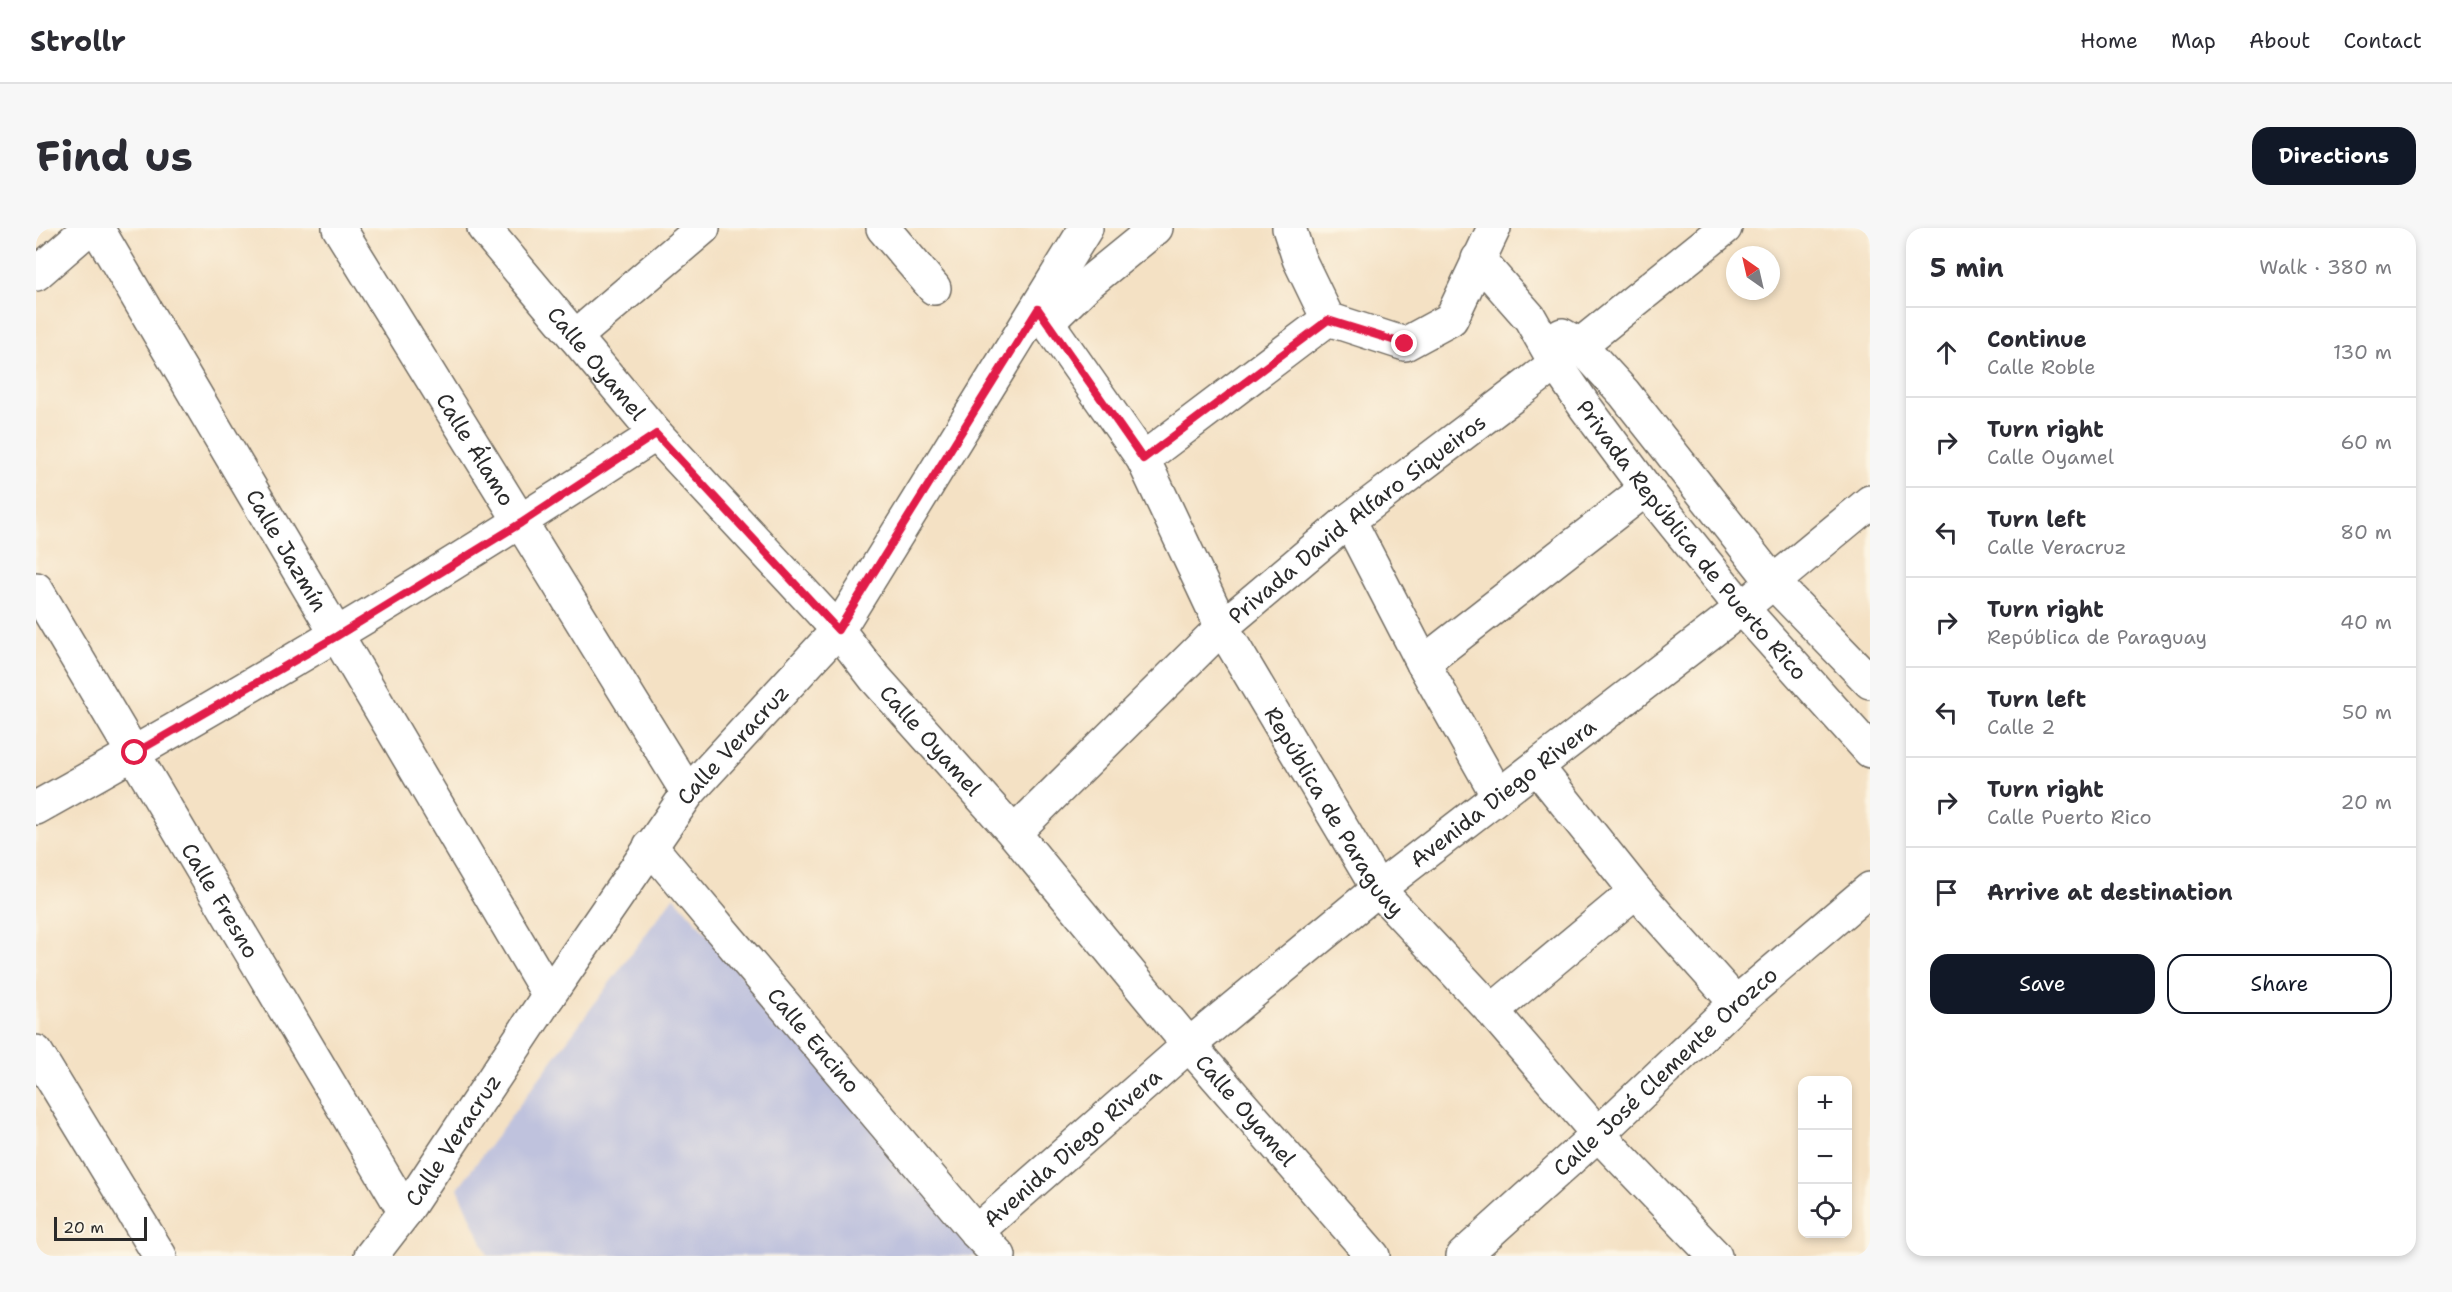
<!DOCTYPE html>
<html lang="en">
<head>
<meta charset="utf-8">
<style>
  body { margin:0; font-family:"Shantell Sans",sans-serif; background:#f7f7f7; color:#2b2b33 }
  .controls { position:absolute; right:18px; bottom:18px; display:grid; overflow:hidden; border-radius:12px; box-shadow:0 3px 9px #0003 }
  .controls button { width:54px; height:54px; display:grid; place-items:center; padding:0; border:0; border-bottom:2px solid #e1e1e2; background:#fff; color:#2b2b33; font:30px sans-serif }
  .compass { position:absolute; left:1690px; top:18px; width:54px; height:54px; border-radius:50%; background:#fff; box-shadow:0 3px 9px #0003; rotate:326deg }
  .scale { position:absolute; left:18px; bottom:15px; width:93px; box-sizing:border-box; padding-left:6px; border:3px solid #2b2b2b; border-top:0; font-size:16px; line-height:21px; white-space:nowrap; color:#2b2b2b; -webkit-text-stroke:4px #fcf5e5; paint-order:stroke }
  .stop { position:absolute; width:18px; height:18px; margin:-14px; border:4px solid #e11d48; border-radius:50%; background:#fff }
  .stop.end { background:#e11d48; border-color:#fff; box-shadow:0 2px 6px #0008 }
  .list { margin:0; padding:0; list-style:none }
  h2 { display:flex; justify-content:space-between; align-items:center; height:78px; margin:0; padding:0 24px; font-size:26px }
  h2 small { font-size:20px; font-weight:400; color:#7c7c81 }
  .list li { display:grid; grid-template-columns:39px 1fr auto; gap:18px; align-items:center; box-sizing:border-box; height:90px; padding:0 24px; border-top:2px solid #e1e1e2 }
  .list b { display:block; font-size:22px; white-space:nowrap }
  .list p { margin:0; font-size:20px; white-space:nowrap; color:#7c7c81 }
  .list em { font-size:20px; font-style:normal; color:#7c7c81 }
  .actions { display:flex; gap:12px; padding:18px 24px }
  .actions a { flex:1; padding:14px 0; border:2px solid #111827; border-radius:18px; text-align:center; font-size:21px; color:#111827 }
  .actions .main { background:#111827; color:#fff }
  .icon { flex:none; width:33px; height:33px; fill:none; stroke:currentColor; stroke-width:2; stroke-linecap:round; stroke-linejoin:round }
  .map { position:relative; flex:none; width:1834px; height:1028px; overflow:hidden; border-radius:18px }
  header { display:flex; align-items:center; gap:36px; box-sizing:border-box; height:84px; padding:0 30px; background:#fff; border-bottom:2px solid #e1e1e2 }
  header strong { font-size:28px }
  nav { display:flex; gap:33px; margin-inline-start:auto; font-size:21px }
  .intro { display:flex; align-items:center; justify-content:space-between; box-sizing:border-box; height:144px; padding:0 36px }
  h1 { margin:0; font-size:42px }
  .button { padding:15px 27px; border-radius:18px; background:#111827; color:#fff; font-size:21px; font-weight:700 }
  main { display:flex; gap:36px; padding:0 36px }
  aside { flex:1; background:#fff; border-radius:18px; box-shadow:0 3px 9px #0003 }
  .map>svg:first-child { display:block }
</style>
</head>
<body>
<header>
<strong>Strollr</strong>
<nav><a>Home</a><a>Map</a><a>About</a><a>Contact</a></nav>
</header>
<div class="intro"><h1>Find us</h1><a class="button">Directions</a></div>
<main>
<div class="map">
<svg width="1834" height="1028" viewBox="0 0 1834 1028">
  <rect width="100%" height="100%" fill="#fcf5e5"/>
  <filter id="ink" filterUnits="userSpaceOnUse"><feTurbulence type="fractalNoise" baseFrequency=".0167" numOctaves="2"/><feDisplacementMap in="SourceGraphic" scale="12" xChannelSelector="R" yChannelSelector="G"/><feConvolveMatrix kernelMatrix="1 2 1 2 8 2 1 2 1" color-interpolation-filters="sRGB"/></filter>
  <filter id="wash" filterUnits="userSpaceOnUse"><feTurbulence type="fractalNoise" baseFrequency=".008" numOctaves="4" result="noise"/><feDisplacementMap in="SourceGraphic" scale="24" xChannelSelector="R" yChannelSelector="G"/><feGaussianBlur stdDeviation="1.35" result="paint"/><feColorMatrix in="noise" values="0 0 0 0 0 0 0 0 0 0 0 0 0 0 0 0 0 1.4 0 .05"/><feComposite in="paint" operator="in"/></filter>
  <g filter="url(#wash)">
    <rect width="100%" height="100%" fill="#f4e1c4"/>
    <path fill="#bfc2dd" d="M 638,668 L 948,1028 L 452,1028 L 422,960 Z"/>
  </g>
  <g filter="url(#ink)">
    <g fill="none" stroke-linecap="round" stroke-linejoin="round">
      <defs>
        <g id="minor">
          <path id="s1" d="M 61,0 L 513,767"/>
          <path id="s2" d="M 303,0 L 652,565"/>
          <path id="s3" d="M 448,0 L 620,206 L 802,402 L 839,450 L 978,605 L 1153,817 L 1337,1028"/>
          <path d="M 847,0 L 898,60"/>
          <path d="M 1253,0 L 1263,31 L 1292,91 L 1369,116 L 1415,91 L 1458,0"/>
          <path id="s4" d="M 1442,31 L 1494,90 L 1520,136 L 1550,180 L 1610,261 L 1706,380 L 1834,523"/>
          <path d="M 0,46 L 53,0"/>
          <path id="s5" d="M 1002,81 L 1107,231 L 1186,399 L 1342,661 L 1456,783 L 1562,906 L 1679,1028"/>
          <path d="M 1012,94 L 1050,57 L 1120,0"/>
          <path d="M 1526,107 L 1544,117 L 1588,165 L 1737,354 L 1834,454"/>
          <path d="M 539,109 L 667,0"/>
          <path d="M 1107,231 L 1292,91"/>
          <path d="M 1313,292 L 1387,435 L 1462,568"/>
          <path id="s6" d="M 0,361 L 369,984"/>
          <path d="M 1387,435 L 1610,261"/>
          <path d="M 1501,539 L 1600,663 L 1700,775"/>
          <path d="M 0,580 C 211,463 418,338 620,206"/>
          <path id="s7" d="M 978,605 L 1186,399 L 1313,292 L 1544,117 L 1689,0"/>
          <path id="s8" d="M 614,618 L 940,1004 L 963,1028"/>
          <path d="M 1456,783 L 1600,663"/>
          <path d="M 0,824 L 124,1028"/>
          <path id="s9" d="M 940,1004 L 1153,817 L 1342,661 L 1706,380 L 1834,274"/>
          <path id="s10" d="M 335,1028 L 369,984 L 513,767 L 652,565 L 802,402 L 1050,0"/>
          <path id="s11" d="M 1427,1028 L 1562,906 L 1700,775 L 1834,661"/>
        </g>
      </defs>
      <use href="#minor" stroke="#716b61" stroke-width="36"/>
      <use href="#minor" stroke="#fff" stroke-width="33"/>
    </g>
  </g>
  <g fill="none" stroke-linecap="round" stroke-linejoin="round" filter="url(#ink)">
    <path stroke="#e11d48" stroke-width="8" d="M 99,525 L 301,408 L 485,295 L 620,206 L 802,402 L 1002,81 L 1107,231 L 1292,92 L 1369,116"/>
  </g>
  <g text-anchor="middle" stroke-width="6" stroke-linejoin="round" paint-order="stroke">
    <g font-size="22" fill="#2b2b2b" stroke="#fcf5e5">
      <text dy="8" stroke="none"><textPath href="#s3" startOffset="176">Calle Oyamel</textPath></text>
      <text dy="8" stroke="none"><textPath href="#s2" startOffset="260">Calle Álamo</textPath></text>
      <text dy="8" stroke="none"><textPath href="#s7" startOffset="466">Privada David Alfaro Siqueiros</textPath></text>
      <text dy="8" stroke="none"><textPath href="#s4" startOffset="354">Privada República de Puerto Rico</textPath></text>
      <text dy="8" stroke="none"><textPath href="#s1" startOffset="374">Calle Jazmín</textPath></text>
      <text dy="8" stroke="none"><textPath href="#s3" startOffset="680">Calle Oyamel</textPath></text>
      <text dy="8" stroke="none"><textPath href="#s10" startOffset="627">Calle Veracruz</textPath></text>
      <text dy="8" stroke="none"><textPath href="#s9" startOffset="686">Avenida Diego Rivera</textPath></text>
      <text dy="8" stroke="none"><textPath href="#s5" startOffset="585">República de Paraguay</textPath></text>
      <text dy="8" stroke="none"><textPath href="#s6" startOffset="362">Calle Fresno</textPath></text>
      <text dy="8" stroke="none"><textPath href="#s8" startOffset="254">Calle Encino</textPath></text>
      <text dy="8" stroke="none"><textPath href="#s11" startOffset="274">Calle José Clemente Orozco</textPath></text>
      <text dy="8" stroke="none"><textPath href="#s3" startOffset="1166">Calle Oyamel</textPath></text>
      <text dy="8" stroke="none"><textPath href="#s10" startOffset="142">Calle Veracruz</textPath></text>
      <text dy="8" stroke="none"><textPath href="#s9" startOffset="128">Avenida Diego Rivera</textPath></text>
    </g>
  </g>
</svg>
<div class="controls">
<button>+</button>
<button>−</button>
<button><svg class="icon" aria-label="locate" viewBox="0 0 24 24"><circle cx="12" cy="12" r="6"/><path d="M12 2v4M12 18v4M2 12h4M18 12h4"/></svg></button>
</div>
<svg class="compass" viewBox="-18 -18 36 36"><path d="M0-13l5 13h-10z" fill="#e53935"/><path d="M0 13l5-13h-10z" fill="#7c7c81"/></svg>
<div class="scale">20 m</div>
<div class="stop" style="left:99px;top:525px"></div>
<div class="stop end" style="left:1369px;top:116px"></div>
</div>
<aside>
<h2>5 min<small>Walk · 380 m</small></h2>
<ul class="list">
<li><svg class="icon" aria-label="ahead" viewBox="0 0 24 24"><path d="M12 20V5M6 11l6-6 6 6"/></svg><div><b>Continue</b><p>Calle Roble</p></div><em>130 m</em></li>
<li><svg class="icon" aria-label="right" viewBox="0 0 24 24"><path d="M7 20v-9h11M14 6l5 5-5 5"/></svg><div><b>Turn right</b><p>Calle Oyamel</p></div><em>60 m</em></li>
<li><svg class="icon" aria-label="left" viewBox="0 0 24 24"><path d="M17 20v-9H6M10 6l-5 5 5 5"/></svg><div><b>Turn left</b><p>Calle Veracruz</p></div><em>80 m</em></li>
<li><svg class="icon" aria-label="right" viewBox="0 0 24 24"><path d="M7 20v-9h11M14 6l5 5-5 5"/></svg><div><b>Turn right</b><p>República de Paraguay</p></div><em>40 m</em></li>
<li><svg class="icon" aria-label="left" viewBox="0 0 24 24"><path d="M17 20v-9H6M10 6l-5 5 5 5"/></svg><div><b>Turn left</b><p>Calle 2</p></div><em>50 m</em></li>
<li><svg class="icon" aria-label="right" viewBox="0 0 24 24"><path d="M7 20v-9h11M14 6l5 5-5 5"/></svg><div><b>Turn right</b><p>Calle Puerto Rico</p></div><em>20 m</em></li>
<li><svg class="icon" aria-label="arrive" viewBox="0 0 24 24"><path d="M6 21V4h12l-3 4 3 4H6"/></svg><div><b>Arrive at destination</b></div></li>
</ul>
<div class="actions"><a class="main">Save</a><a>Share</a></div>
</aside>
</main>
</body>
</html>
